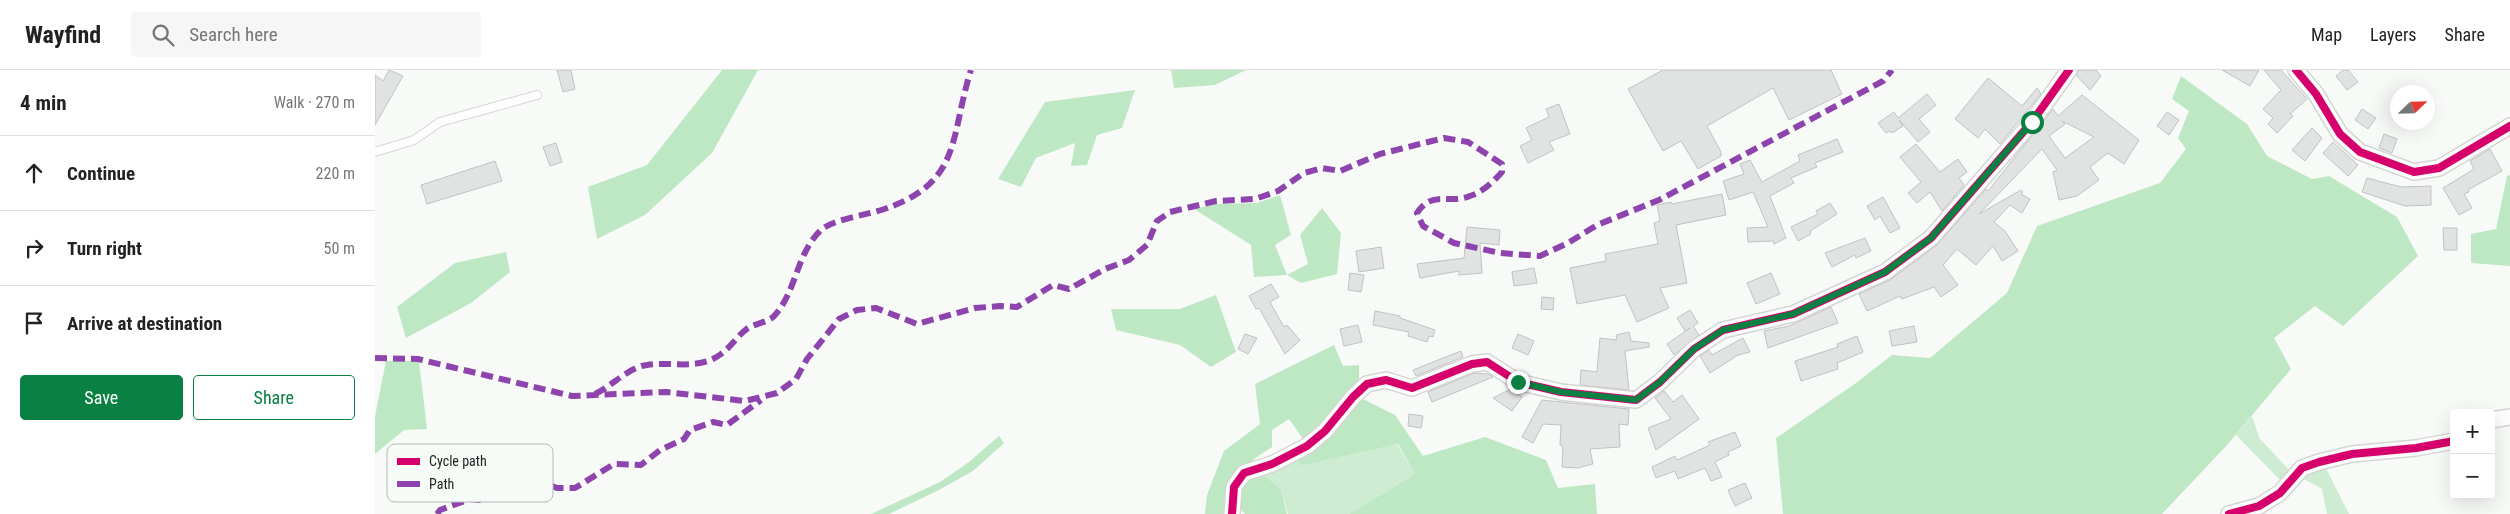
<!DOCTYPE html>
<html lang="en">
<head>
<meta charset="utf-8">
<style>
  body { margin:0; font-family:"Roboto Condensed",sans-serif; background:#f6f6f6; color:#222 }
  .controls { position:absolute; right:15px; bottom:15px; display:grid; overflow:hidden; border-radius:5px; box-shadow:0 5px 20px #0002 }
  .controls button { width:45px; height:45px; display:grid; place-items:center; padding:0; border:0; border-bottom:1px solid #e0e0e0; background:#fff; color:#222; font:25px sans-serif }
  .compass { position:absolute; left:2015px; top:15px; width:45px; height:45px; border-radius:50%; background:#fff; box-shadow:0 5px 20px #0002; rotate:67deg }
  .stop { position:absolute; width:15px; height:15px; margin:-11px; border:4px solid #0b8043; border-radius:50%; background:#fff }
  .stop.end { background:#0b8043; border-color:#fff; box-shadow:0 1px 5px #0008 }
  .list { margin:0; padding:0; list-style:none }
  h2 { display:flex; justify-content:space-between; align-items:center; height:65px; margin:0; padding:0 20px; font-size:21px }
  h2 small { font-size:16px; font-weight:400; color:#767676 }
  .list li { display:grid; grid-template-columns:32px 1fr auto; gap:15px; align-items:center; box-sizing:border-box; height:75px; padding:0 20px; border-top:1px solid #e0e0e0 }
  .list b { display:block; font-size:19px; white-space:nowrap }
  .list em { font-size:16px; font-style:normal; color:#767676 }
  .actions { display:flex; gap:10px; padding:15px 20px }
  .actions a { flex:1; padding:11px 0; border:1px solid #0b8043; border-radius:5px; text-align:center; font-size:18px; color:#0b8043 }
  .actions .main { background:#0b8043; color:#fff }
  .icon { flex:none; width:28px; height:28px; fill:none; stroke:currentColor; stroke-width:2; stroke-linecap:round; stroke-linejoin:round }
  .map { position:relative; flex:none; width:2135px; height:444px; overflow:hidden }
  header { display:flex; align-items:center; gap:30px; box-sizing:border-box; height:70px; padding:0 25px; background:#fff; border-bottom:1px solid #e0e0e0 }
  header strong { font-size:24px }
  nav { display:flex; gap:28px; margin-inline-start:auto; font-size:18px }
  .search { width:350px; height:45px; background:#f6f6f6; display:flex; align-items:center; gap:12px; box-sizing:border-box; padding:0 18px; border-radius:5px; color:#767676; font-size:19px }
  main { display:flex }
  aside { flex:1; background:#fff }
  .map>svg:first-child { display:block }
</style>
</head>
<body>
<header>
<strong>Wayfind</strong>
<div class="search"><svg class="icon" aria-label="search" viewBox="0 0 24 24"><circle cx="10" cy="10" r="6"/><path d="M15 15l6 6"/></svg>Search here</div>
<nav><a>Map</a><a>Layers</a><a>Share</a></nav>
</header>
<main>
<aside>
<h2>4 min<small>Walk · 270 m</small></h2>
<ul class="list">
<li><svg class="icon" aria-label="ahead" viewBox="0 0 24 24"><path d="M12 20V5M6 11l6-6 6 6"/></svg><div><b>Continue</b></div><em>220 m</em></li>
<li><svg class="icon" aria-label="right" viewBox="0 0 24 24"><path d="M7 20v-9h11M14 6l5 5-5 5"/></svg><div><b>Turn right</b></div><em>50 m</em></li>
<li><svg class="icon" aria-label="arrive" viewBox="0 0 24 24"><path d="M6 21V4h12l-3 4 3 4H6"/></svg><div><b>Arrive at destination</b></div></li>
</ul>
<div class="actions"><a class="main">Save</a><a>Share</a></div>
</aside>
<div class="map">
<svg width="2135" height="444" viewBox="0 0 2135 444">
  <rect width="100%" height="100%" fill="#f8faf8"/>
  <path fill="#ceecd1" d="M 1877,346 L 1885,369 L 1915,401 L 1907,412 L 1861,365 Z
    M 1022,374 L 1040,404 L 974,444 L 913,444 L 906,419 L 884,401 L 923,386 L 927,396 Z
    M 1951,398 L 1974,444 L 1952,444 L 1947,419 L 1927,408 L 1936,399 Z"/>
  <path fill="#bee8c4" d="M 347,0 L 383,0 L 337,83 L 270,145 L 222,169 L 213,117 L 272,95 Z
    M 796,0 L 871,0 L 840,15 L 799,18 Z
    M 1806,6 L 1872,54 L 1892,86 L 1937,109 L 1954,106 L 2022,147 L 2043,186 L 1968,256 L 1940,236 L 1899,268 L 1916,299 L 1853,374 L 1787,444 L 1408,444 L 1401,368 L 1481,313 L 1517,285 L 1555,288 L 1632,223 L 1662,156 L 1785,113 L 1811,79 L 1803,68 L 1814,41 L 1797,29 Z
    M 760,20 L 747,58 L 722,65 L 712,95 L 696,96 L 700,73 L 661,88 L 646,117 L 623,109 L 670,32 Z
    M 2135,105 L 2135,196 L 2096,193 L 2096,164 L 2121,159 L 2132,106 Z
    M 905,125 L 916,165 L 900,175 L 912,205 L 933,194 L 925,165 L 947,138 L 966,163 L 962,204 L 926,213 L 912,205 L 879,207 L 876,175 L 819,139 L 841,134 L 882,133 Z
    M 131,182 L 135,202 L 96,233 L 31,268 L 22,237 L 80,193 Z
    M 841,225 L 861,282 L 836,297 L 805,275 L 741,260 L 736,239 L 805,239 Z
    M 959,275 L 968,296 L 984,295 L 984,315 L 945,358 L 928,369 L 914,349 L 897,360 L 897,377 C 862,400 859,403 853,444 L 830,444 L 832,425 L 849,381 L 885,354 L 880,314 Z
    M 11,291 L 44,291 L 52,359 L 29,360 L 0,384 L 0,346 Z
    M 984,327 L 1020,345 L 1048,386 L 1110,367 L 1171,390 L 1183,418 L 1220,414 L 1222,444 L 974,444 L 1040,404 L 1023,374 L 926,396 L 923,386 Z
    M 624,366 L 629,373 L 598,401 L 562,421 L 514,444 L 496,444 L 565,412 L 594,392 Z
    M 884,401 L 906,419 L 912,444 L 870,444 L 863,436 C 866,419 867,409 884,401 Z"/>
  <path fill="#e1e2e2" stroke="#c1c2c2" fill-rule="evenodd" d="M 14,0 L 28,6 L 0,55 L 0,5 L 8,11 Z
    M 182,0 L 196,0 L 200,19 L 188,22 Z
    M 1288,0 L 1456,0 L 1467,24 L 1414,50 L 1398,18 L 1332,56 L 1346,82 L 1346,86 L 1323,99 L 1306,71 L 1288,81 L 1253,19 Z
    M 1703,0 L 1721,0 L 1726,6 L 1715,20 L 1702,6 Z
    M 1847,0 L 1884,0 L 1875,16 Z
    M 1889,0 L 1906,0 L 1932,29 L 1915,44 L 1918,46 L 1902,63 L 1893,54 L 1898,48 L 1888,39 L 1906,20 Z
    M 1968,0 L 1973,0 L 1983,12 L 1972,20 L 1961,6 Z
    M 1613,8 L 1647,36 L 1662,18 L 1666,24 L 1625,74 L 1610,59 L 1603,68 L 1580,49 Z
    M 1552,24 L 1561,35 L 1544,49 L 1555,62 L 1543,72 L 1524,50 L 1528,56 L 1517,63 L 1515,61 L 1511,63 L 1503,53 L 1519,42 L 1523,48 Z
    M 1707,25 L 1764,70 L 1749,94 L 1733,83 L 1715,97 L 1724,110 L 1702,126 L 1684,130 L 1678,102 L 1682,100 L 1667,79 L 1604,144 L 1646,120 L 1648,122 L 1646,124 L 1655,129 L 1647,143 L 1635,135 L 1619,152 L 1630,161 L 1643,181 L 1627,191 L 1618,176 L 1601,195 L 1582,179 L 1568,195 L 1583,215 L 1566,227 L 1559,217 L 1527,229 L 1525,226 L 1492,241 L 1484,224 L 1515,210 L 1562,175 L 1611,119 L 1613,121 L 1678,39 L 1683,46 ZM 1687,51 L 1719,67 L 1690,88 L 1674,66 L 1690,54 Z
    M 1184,34 L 1195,64 L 1174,72 L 1179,80 L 1153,93 L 1145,76 L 1157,70 L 1151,58 L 1174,47 L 1171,39 Z
    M 1987,39 L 2001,48 L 1993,59 L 1980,50 Z
    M 1792,42 L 1804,50 L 1794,65 L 1782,56 Z
    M 1937,58 L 1947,68 L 1930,91 L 1917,80 Z
    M 2009,64 L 2022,69 L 2017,83 L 2004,78 Z
    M 1462,69 L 1468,82 L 1440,93 L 1442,97 L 1416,108 L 1419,113 L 1395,126 L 1411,168 L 1399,174 L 1398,171 L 1373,172 L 1372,158 L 1393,157 L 1378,122 L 1354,130 L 1348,111 L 1369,104 L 1365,94 L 1375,90 L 1387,112 L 1425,91 L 1423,85 Z
    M 1958,72 L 1983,95 L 1973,106 L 1948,83 Z
    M 181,73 L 187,92 L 175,96 L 168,77 Z
    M 1541,74 L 1565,102 L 1583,89 L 1592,102 L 1584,108 L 1589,115 L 1567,141 L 1555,122 L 1542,133 L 1533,123 L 1546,112 L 1525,87 Z
    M 2115,79 L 2127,101 L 2093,120 L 2094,122 L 2089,124 L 2097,138 L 2084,145 L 2068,118 L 2099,99 L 2095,91 Z
    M 120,91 L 127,111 L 52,134 L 46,115 Z
    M 1992,108 L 2026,117 L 2056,116 L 2056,135 L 2030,136 L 1987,122 Z
    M 1347,124 L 1351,145 L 1301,155 L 1312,213 L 1285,218 L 1294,238 L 1262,252 L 1250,225 L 1202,234 L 1195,198 L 1231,191 L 1230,184 L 1283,174 L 1279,153 L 1285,151 L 1282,135 L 1296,132 L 1297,134 Z
    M 1508,127 L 1525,158 L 1515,163 L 1505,146 L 1500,150 L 1492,136 Z
    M 1455,133 L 1462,144 L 1435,161 L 1436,164 L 1423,171 L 1416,157 L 1443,144 L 1441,141 Z
    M 1092,157 L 1125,160 L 1124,175 L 1105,173 L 1107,203 L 1084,205 L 1084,201 L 1045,208 L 1042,194 L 1089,188 Z
    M 2068,158 L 2082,158 L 2082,180 L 2069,180 Z
    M 1490,168 L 1496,181 L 1481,188 L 1480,185 L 1457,197 L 1450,183 Z
    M 1006,177 L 1009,198 L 984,202 L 981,181 Z
    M 1159,198 L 1162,213 L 1139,216 L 1137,202 Z
    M 975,203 L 989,205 L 986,222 L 973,220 Z
    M 1396,203 L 1405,224 L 1381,234 L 1372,213 Z
    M 896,214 L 904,227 L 895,232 L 909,257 L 912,255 L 925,270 L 910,284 L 884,238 L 881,239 L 874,226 Z
    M 1167,227 L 1179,228 L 1178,240 L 1166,239 Z
    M 1456,237 L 1463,253 L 1393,278 L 1389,261 L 1414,256 Z
    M 1315,240 L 1323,253 L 1318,256 L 1324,265 L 1299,285 L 1292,274 L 1315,258 L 1310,261 L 1302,248 Z
    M 1000,241 L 1025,246 L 1025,248 L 1060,260 L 1058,267 L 1054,266 L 1052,272 L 1033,266 L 1034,262 L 998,255 Z
    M 983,255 L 987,272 L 969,276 L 965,259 Z
    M 1539,256 L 1542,272 L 1517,276 L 1514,261 Z
    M 1254,262 L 1256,271 L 1274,273 L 1274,277 L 1250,281 L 1254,320 L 1205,315 L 1206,300 L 1222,302 L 1225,268 L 1242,270 L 1241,265 Z
    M 870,264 L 882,268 L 873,284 L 863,279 Z
    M 1143,264 L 1159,271 L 1153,285 L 1137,278 Z
    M 1482,266 L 1488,282 L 1462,293 L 1463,299 L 1426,311 L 1420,291 L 1463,277 L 1462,274 Z
    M 1368,268 L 1375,282 L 1363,285 L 1335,303 L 1325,286 L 1334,280 L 1337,285 Z
    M 1086,281 L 1088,287 L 1041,306 L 1038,300 Z
    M 1099,303 L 1113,304 L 1118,307 L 1057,332 L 1053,322 Z
    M 1136,319 L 1147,327 L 1137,341 L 1118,328 Z
    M 1289,321 L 1298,332 L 1307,325 L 1324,349 L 1281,380 L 1273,358 L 1296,349 L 1280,328 Z
    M 1167,330 L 1254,339 L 1253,355 L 1244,354 L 1245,377 L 1215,379 L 1218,394 L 1203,398 L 1187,397 L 1188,376 L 1185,375 L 1186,355 L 1168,354 L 1158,373 L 1147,367 Z
    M 1034,344 L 1048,346 L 1046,358 L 1033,356 Z
    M 1360,362 L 1366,376 L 1353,382 L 1354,385 L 1340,392 L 1347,407 L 1336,411 L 1330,398 L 1303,409 L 1300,401 L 1281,408 L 1277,397 L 1300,386 L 1302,390 L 1335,375 L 1333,372 Z
    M 1370,413 L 1377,428 L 1360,436 L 1353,420 Z"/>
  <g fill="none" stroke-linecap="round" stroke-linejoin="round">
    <defs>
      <path id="lane" d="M 0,82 L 39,70 L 65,52 L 162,25"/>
      <path id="street" d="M 1921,0 L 1941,24 L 1965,64 L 1985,82 L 2039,102 L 2064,98 L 2135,56
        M 2116,350 L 2135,347
        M 857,444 L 859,417 L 869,403 L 897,394 L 932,376 L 950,361 L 978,327 L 992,314 L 1011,310 L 1037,318 L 1097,294 L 1112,292 L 1143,312 L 1186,322 L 1261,330 L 1285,312 L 1319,279 L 1348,260 L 1418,244 L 1510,202 L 1556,168 L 1657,52 L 1694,0
        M 1854,444 L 1884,436 L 1905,423 L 1927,398 L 1944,392 L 1977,384 L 2041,378 L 2079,371"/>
    </defs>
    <use href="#lane" stroke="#d4d6d4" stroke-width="10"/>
    <use href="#street" stroke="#d4d6d4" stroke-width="18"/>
    <use href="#lane" stroke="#fefefe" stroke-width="8"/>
    <use href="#street" stroke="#fefefe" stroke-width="15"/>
    <path stroke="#8e44ad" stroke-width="6" stroke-dasharray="12 6" stroke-linecap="butt" d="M 0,288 L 43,289 L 197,326 L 291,322 L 370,331 L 402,323 L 421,309 L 432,289 L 464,249 L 482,240 L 501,238 L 542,254 L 600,238 L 625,236 L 642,237 L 678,215 L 694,219 L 730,199 L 754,190 L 772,175 L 782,151 L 795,142 L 841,131 L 880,129 L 903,121 L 929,103 L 947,98 L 965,101 L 1005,84 L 1069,68 L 1093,72 L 1127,94 L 1127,102 C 1118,112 1108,122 1095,126 C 1073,135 1058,119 1042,143 L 1048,156 L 1079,173 L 1125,183 L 1165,186 L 1193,173 L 1222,155 L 1284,130 L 1508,11 L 1517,0
      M 220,324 C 237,316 254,297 272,295 C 297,291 324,301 346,284 C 356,277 363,265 373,258 C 381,253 395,252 400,245 C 422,220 421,184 446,160 C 457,150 489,145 503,141 C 588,115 574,69 596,0
      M 62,444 L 65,440 L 95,429 L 104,430 L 147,408 L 154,407 L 182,418 L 200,418 L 239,394 L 266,395 L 285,380 L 309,369 L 315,360 L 338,352 L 352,355 L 386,330"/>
    <defs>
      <path id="cycleway" d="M 1921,0 L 1941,24 L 1965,64 L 1985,82 L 2039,102 L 2064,98 L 2135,56
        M 857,444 L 859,417 L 869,403 L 897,394 L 932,376 L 950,361 L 978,327 L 992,314 L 1011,310 L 1037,318 L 1097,294 L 1112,292 L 1143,312 L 1186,322 L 1261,330 L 1285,312 L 1319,279 L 1348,260 L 1418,244 L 1510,202 L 1556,168 L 1657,52 L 1694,0
        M 1854,444 L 1884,436 L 1905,423 L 1927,398 L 1944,392 L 1977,384 L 2041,378 L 2079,371"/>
    </defs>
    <use href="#cycleway" stroke="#f7fbf7" stroke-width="11"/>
    <use href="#cycleway" stroke="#d6006c" stroke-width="8"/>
  </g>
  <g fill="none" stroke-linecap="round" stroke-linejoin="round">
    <path stroke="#0b8043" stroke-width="6" d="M 1143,312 L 1186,322 L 1261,330 L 1285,312 L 1319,279 L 1348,260 L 1418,244 L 1510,202 L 1556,168 L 1657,52"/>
  </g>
  <rect x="12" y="374" width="166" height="58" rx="8" fill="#f7fbf7" stroke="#b6b9b6" stroke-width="1"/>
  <rect x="22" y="388" width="23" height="7" fill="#d6006c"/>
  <rect x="22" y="411" width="23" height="6" fill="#8e44ad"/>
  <g font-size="14" fill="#1e1f1e">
    <text x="54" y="396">Cycle path</text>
    <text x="54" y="419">Path</text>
  </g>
</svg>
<div class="controls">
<button>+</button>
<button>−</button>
</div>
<svg class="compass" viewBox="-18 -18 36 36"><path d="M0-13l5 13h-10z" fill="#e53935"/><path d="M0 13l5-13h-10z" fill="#767676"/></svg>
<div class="stop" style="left:1657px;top:52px"></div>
<div class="stop end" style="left:1143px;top:312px"></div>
</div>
</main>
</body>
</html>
